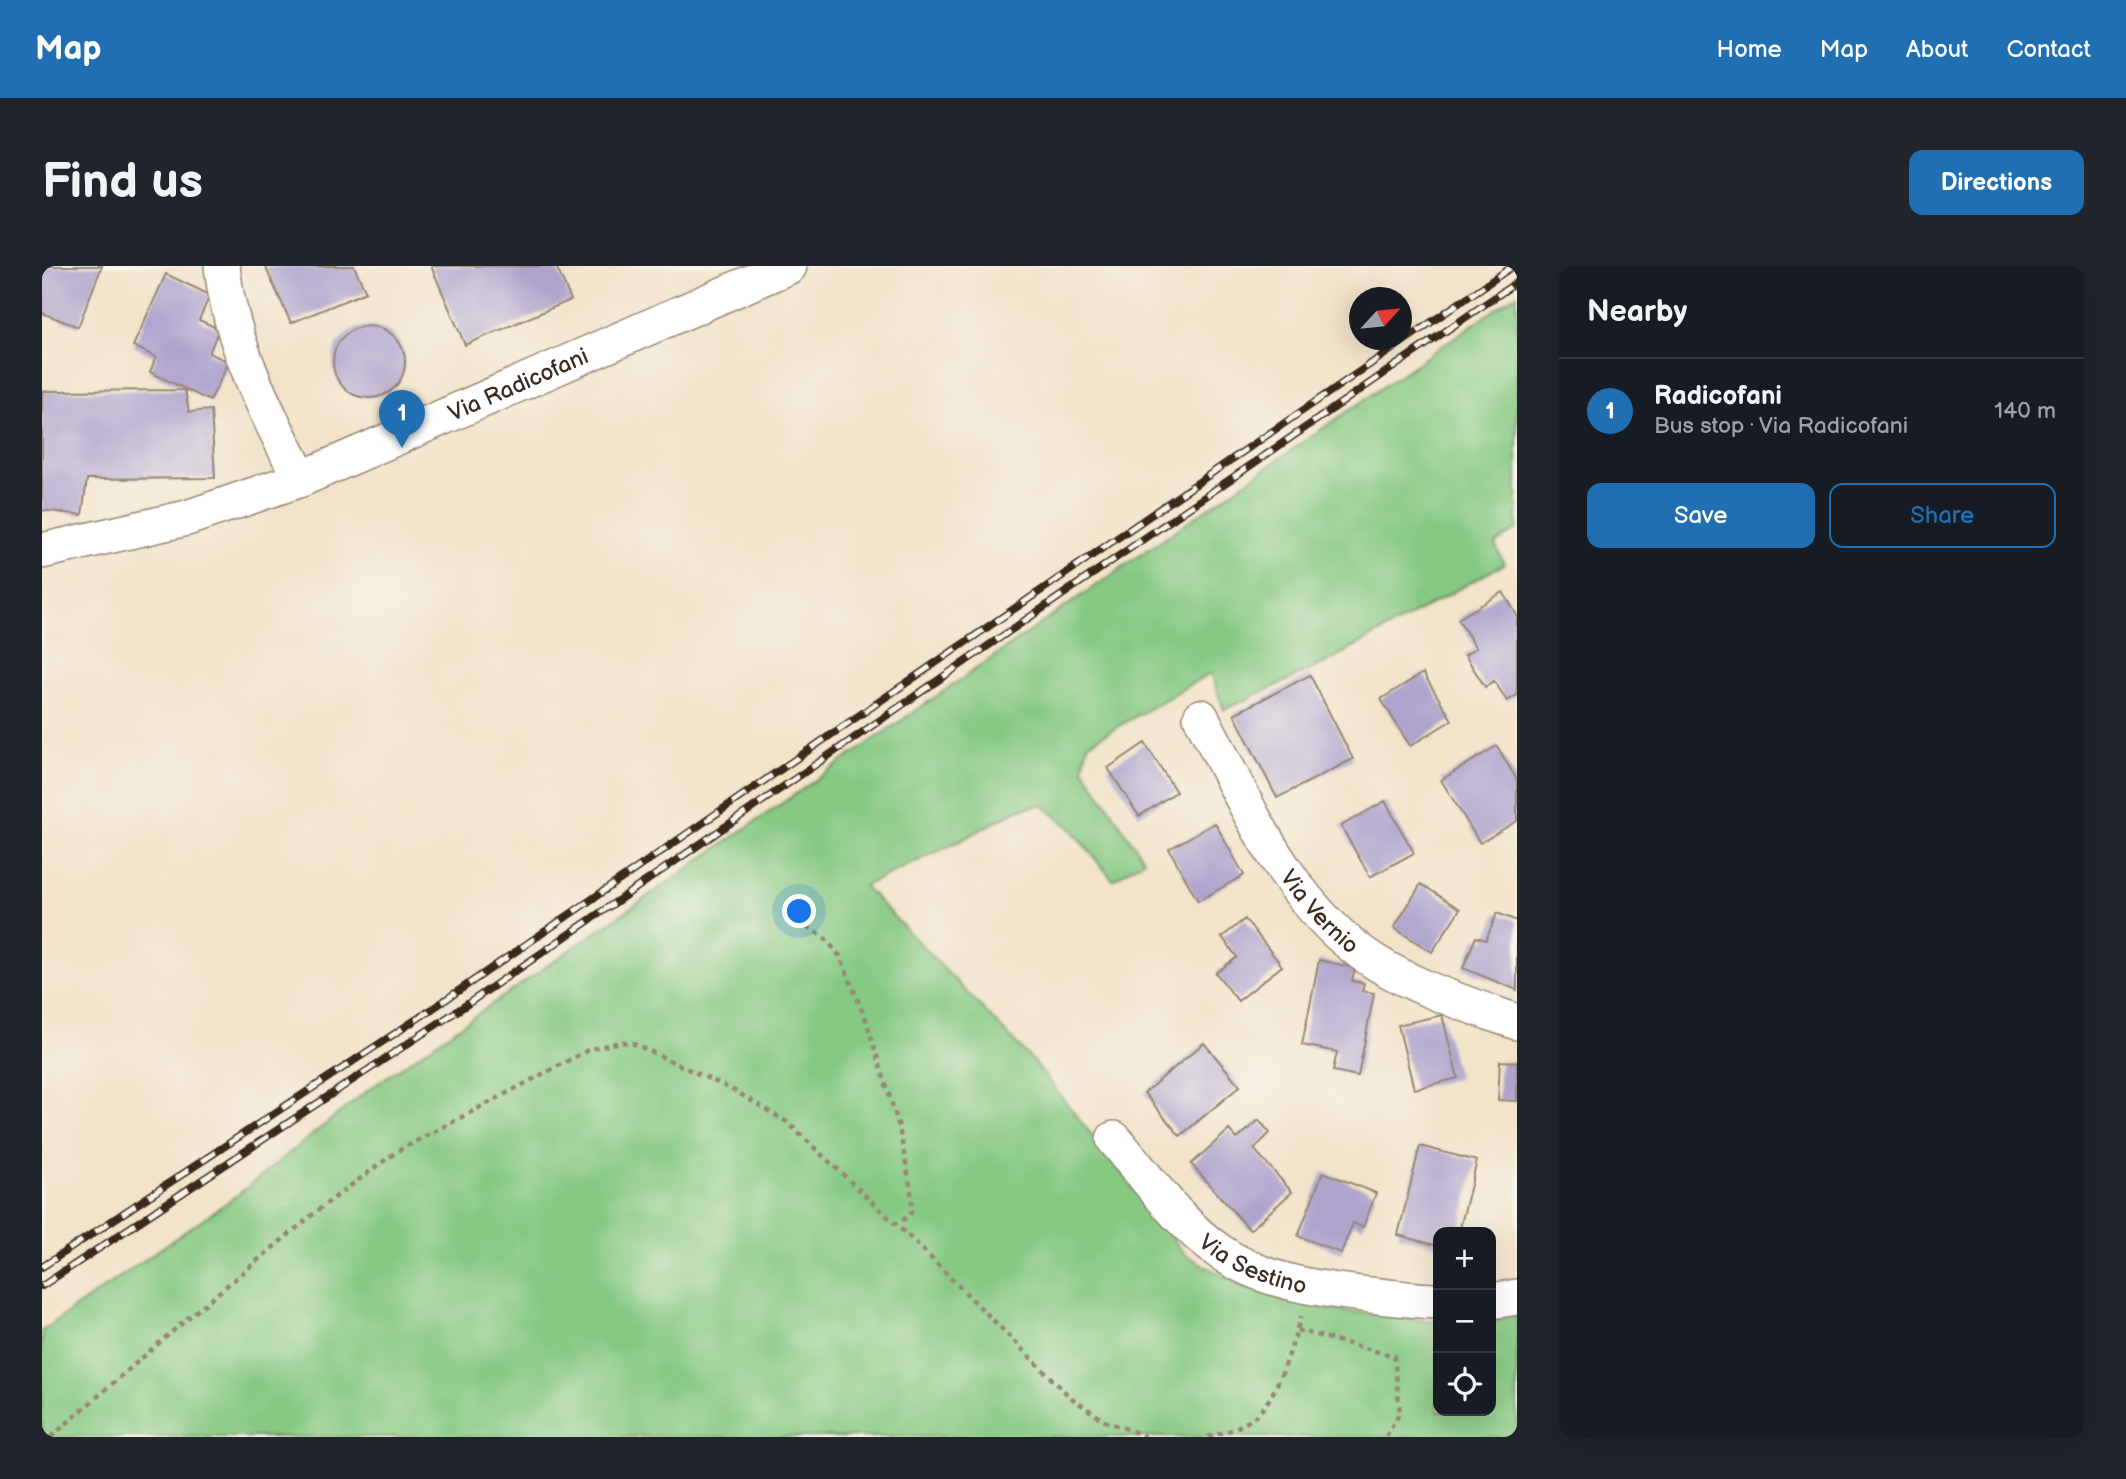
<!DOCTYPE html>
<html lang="en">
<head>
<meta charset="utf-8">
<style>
  body { margin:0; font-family:"Balsamiq Sans",sans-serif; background:#20242c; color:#f1f3f6 }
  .controls { position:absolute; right:21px; bottom:21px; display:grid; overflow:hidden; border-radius:14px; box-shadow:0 7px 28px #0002 }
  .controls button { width:63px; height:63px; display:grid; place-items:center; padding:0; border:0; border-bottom:2px solid #363941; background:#171b24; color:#f1f3f6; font:35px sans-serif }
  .compass { position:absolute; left:1307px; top:21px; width:63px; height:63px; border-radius:50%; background:#171b24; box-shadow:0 7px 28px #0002; rotate:63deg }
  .you { position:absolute; left:758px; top:646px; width:24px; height:24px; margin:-18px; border:5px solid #fff; border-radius:50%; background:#1a73e8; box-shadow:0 0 0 10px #1a73e833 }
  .badge { display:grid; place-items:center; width:46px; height:46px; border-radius:50%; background:#1f6fb2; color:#fff; font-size:23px; font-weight:700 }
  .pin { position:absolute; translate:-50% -58px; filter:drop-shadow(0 2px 4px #0008) }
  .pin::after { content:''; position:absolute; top:37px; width:24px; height:21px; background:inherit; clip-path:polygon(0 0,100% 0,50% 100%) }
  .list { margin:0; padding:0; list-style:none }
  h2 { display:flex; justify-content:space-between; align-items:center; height:91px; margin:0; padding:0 28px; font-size:30px }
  h2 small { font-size:23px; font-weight:400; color:#9ea1a6 }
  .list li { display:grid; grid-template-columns:46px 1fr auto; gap:21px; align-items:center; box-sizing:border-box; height:105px; padding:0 28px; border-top:2px solid #363941 }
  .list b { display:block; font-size:26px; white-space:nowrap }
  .list p { margin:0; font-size:23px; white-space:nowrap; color:#9ea1a6 }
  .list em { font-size:23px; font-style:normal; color:#9ea1a6 }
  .actions { display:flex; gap:14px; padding:21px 28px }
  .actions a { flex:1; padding:16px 0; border:2px solid #1f6fb2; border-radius:14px; text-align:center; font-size:24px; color:#1f6fb2 }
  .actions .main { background:#1f6fb2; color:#fff }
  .icon { flex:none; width:38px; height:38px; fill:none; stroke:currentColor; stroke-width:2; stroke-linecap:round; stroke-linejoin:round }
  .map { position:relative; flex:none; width:1475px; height:1171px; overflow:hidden; border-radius:14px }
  header { display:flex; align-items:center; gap:42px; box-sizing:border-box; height:98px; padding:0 35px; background:#1f6fb2; color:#fff }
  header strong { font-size:33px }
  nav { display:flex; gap:38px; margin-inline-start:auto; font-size:24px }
  .intro { display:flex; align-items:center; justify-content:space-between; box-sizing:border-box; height:168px; padding:0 42px }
  h1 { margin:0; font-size:49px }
  .button { padding:18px 32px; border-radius:14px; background:#1f6fb2; color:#fff; font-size:24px; font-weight:700 }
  main { display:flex; gap:42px; padding:0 42px }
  aside { flex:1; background:#171b24; border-radius:14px; box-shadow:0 7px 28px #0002 }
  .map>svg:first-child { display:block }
</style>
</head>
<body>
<header>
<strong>Map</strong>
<nav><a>Home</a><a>Map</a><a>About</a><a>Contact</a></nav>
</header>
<div class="intro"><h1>Find us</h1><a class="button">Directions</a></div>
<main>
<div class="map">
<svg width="1475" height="1171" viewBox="0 0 1475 1171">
  <rect width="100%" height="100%" fill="#f7f3e8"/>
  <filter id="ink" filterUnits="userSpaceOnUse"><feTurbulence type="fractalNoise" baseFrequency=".0143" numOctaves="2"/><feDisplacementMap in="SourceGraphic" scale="14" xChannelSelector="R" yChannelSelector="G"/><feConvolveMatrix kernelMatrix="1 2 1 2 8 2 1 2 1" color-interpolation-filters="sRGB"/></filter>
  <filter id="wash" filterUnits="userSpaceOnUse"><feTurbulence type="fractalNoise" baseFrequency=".00686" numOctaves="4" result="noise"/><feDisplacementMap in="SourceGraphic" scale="28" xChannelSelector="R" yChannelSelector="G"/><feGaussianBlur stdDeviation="1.57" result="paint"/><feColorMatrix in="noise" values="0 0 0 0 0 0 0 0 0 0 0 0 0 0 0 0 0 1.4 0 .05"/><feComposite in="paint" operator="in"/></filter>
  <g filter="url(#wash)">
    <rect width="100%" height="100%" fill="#f2e3c9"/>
    <path fill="#85c982" stroke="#607a50" stroke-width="2" d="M 1475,28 L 1475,263 L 1453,278 L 1462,298 L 1283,397 L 1182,444 L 1169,407 L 1046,478 L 1041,502 L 1102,594 L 1071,614 L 1027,561 L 1000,539 L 977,543 L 918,575 L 822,620 L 992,796 L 1144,989 L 1203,1022 L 1286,1043 L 1396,1056 L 1396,1145 L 1449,1145 L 1449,1056 L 1475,1049 L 1475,1171 L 0,1171 L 0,1065 L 194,930 L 326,824 Z"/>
    <g id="blocks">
      <path fill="#afa4ce" d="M 0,0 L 60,0 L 36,61 L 0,47 Z
        M 223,0 L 312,0 L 324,26 L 249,57 Z
        M 389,0 L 514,0 L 529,34 L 423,79 Z
        M 124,8 L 168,29 L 157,54 L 177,63 L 167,87 L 187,96 L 168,135 L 108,106 L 114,91 L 91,80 Z
        M291 96a36 36 0 1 1 72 0a36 36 0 1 1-72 0Z
        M 143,124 L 147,146 L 169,144 L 173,212 L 45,213 L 40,249 L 0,244 L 0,125 Z
        M 1461,326 L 1475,349 L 1475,429 L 1465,435 L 1452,415 L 1443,421 L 1423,389 L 1434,382 L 1416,353 Z
        M 1381,407 L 1410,454 L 1368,480 L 1339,433 Z
        M 1268,409 L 1311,493 L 1235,532 L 1192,448 Z
        M 1103,477 L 1134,526 L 1097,550 L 1066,502 Z
        M 1455,480 L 1475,514 L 1475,555 L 1438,577 L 1399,514 Z
        M 1343,535 L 1372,587 L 1328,611 L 1299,560 Z
        M 1173,557 L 1202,609 L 1156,635 L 1127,583 Z
        M 1379,618 L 1418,643 L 1390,686 L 1352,662 Z
        M 1455,647 L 1475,655 L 1475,724 L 1421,702 L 1434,671 L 1444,674 Z
        M 1203,653 L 1240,700 L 1196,735 L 1174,707 L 1195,691 L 1180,671 Z
        M 1277,694 L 1313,702 L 1310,715 L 1322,717 L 1320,725 L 1332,727 L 1316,810 L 1291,805 L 1295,786 L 1260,779 Z
        M 1400,749 L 1416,812 L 1372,823 L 1356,759 Z
        M 1162,777 L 1198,820 L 1138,870 L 1102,827 Z
        M 1458,795 L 1475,796 L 1475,835 L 1456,834 Z
        M 1217,854 L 1228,867 L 1212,883 L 1250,926 L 1208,964 L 1149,898 L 1187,864 L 1195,873 Z
        M 1378,880 L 1435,895 L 1417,966 L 1396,966 L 1396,980 L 1356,969 Z
        M 1281,906 L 1334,927 L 1321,961 L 1311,957 L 1299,987 L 1256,970 Z"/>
    </g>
  </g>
  <g filter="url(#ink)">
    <use href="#blocks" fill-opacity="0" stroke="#968674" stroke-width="2"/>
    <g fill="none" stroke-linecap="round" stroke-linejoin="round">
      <defs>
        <g id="minor">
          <path d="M 180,0 C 188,77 224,146 259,213"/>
          <path id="s1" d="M 0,285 L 145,252 L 259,213 L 747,0"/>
          <path id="s2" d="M 1159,451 C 1205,538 1246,641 1333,696 C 1376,723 1427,739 1475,756"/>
          <path id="s3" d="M 1072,873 C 1105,911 1136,957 1178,986 C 1224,1018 1284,1024 1337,1030 C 1357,1032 1377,1035 1396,1035"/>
          <path d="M 1449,1035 L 1475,1031"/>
        </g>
      </defs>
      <use href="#minor" stroke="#968674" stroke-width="38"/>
      <path stroke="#968674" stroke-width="4.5" stroke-dasharray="5 5" stroke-linecap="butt" d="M 765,661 L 782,671 L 798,690 L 824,754 L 857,861 L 869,924 L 870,943 L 868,950 L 854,957
        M 1255,1064 L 1352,1090 L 1358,1146 L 1344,1171
        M 9,1171 L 147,1051 L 280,941 L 354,886 L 548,783 L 579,776 L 590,777 L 693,825 L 745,856 L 878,981 L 1028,1131 L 1063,1155 L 1106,1171
        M 1166,1171 C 1182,1167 1197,1162 1211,1152 C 1236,1133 1250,1079 1259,1050"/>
      <use href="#minor" stroke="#fff" stroke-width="35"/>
      <defs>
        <path id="rail" d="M 0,1001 L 390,743 L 1471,0
          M 0,1020 L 424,739 L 1475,16"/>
      </defs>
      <use href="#rail" stroke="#3b2a1e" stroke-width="8"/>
      <use href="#rail" stroke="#f7f3e8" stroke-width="5" stroke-dasharray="16" stroke-linecap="butt"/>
    </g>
  </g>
  <g text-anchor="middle" stroke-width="7" stroke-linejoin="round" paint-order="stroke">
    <g font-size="23" fill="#3b2a1e" stroke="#f7f3e8">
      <text dy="8" stroke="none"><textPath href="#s1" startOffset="506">Via Radicofani</textPath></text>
      <text dy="8" stroke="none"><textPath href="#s2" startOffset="229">Via Vernio</textPath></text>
      <text dy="8" stroke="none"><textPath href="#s3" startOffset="191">Via Sestino</textPath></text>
    </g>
  </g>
</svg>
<div class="controls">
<button>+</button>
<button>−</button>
<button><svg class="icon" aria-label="locate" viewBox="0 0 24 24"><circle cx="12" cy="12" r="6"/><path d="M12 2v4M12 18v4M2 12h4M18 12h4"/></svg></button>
</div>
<svg class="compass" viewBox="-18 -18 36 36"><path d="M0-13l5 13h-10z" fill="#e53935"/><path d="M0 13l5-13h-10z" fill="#9ea1a6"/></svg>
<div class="you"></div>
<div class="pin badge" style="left:360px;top:182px">1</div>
</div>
<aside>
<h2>Nearby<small></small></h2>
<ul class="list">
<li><span class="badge">1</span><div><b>Radicofani</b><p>Bus stop · Via Radicofani</p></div><em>140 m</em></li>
</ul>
<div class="actions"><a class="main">Save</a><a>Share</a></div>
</aside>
</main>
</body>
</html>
